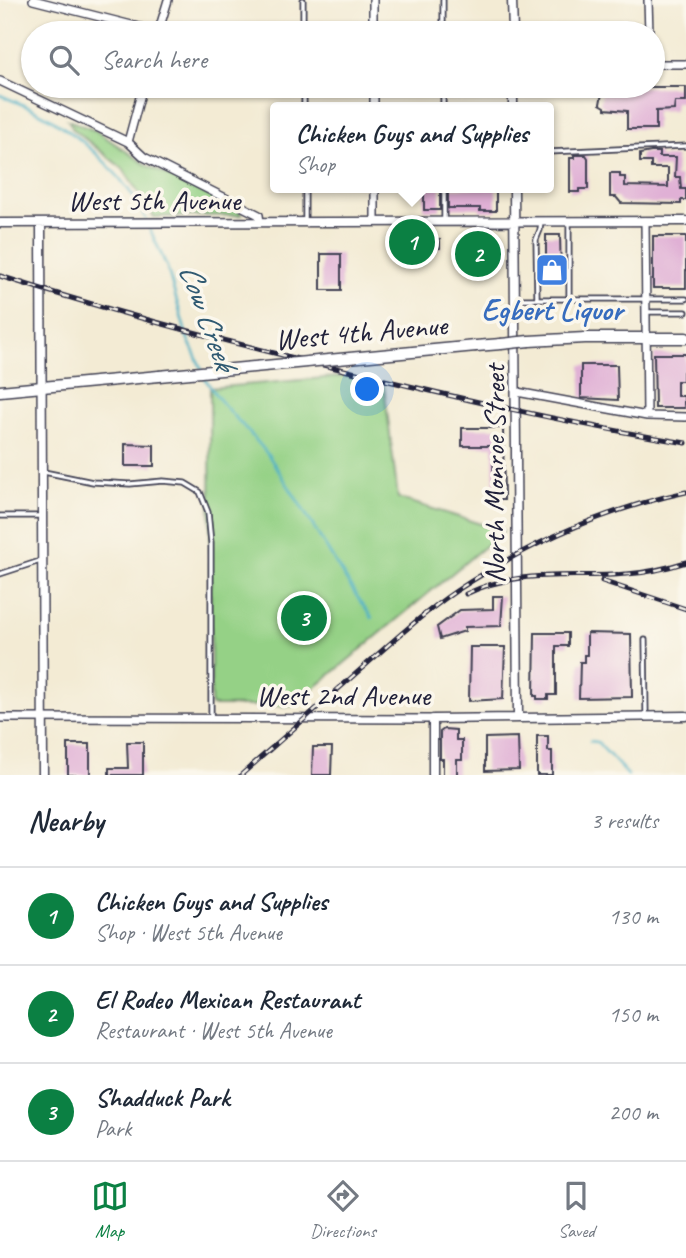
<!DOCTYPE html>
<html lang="en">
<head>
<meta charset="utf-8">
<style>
  body { margin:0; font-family:Caveat,sans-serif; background:#f6f6f7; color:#1f2937 }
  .you { position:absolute; left:368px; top:390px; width:24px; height:24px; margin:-18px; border:5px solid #fff; border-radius:50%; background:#1a73e8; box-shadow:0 0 0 10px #1a73e833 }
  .badge { display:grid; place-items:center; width:46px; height:46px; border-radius:50%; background:#0b8043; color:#fff; font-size:23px; font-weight:700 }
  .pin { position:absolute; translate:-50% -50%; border:4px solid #fff; box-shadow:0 2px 7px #0006 }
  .popup { position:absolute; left:270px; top:102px; width:284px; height:91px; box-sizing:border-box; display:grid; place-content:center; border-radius:7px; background:#fff; filter:drop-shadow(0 2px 5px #0005); font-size:23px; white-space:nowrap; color:#747a83 }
  .popup b { font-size:26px; color:#1f2937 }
  .popup::after { content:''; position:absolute; left:50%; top:100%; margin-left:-14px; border:14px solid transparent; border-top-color:#fff }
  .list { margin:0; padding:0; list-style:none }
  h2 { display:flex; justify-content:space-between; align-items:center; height:91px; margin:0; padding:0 28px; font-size:30px }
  h2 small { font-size:23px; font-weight:400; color:#747a83 }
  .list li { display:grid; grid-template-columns:46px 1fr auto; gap:21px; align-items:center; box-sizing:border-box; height:98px; padding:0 28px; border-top:2px solid #e0e1e3 }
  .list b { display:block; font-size:26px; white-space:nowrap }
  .list p { margin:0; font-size:23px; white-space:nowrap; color:#747a83 }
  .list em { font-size:23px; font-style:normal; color:#747a83 }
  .icon { flex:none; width:38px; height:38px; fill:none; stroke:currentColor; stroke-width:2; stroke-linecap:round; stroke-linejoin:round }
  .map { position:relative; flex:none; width:686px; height:775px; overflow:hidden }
  .search { position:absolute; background:#fff; box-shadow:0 2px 5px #0004; left:21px; right:21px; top:21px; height:77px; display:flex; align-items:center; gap:18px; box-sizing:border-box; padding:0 24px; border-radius:38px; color:#747a83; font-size:26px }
  .sheet { height:385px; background:#fff }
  nav { display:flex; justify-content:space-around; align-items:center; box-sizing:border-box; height:98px; border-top:2px solid #e0e1e3; background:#fff; font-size:19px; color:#747a83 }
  nav a { display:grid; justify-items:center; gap:4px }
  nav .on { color:#0b8043 }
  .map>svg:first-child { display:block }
</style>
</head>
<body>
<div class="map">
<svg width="686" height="775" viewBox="0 0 686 775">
  <rect width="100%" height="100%" fill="#fbf7ec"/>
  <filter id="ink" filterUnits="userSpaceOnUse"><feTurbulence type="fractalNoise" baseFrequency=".0143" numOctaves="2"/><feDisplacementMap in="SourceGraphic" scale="14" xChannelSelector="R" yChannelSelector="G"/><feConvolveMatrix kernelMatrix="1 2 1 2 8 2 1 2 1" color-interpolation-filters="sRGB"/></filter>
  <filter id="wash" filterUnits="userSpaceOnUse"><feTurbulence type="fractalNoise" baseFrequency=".00686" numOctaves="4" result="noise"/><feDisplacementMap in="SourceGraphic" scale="28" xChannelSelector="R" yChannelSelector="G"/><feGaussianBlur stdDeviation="1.57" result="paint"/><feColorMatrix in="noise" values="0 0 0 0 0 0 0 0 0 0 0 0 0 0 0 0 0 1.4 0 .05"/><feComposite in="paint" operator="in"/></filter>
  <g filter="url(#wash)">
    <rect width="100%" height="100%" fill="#f3ebd4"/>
    <path fill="#95d186" stroke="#5c7a60" stroke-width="2" d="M 68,120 L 96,131 L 148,166 L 239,210 L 242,215 L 154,217 L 123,169 L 73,129 Z
      M 347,376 L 384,386 L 398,498 L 503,531 L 293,706 L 211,706 L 210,388 Z"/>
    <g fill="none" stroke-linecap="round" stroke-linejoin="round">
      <path stroke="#46afc5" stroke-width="2.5" d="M 0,95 C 18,103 38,110 54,121 C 91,145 127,179 146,219
        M 148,225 L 167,267 L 187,337 L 202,370
        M 204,376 C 218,404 249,429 268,455 C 305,508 334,566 372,618
        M 590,741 L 597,742 L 628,775"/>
    </g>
    <g id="blocks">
      <path fill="#e0b0d5" d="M 622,87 L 686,87 L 686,102 L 675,102 L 674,110 L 656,111 L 656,129 L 627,129 L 627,111 L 605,109 L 605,107 L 600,104 L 603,88 L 622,91 Z
        M 651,152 L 659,152 L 659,157 L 676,157 L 675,177 L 680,177 L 681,189 L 686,189 L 686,200 L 681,200 L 681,204 L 621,203 L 616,197 L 610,197 L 610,173 L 620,173 L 620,177 L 625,177 L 625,186 L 668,187 L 668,168 L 651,168 L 651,162 L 640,162 L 640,154 Z
        M 574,155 L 586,155 L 588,158 L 588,189 L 579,189 L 579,192 L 570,192 L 570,158 L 574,158 Z
        M 424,188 L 440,188 L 440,210 L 424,210 Z
        M 448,188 L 496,188 L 496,211 L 480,211 L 480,208 L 448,208 Z
        M 546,235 L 560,235 L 561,278 L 546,278 Z
        M 406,236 L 440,239 L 440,248 L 406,249 Z
        M 653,236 L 686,236 L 686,288 L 653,288 Z
        M 485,237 L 488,260 L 468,260 L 468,249 L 479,249 L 475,238 Z
        M 321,254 L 341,254 L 341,290 L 321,290 Z
        M 654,354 L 686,354 L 686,372 L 683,372 L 683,381 L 677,381 L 677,396 L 684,396 L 684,408 L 655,408 Z
        M 581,365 L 617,365 L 618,400 L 581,398 Z
        M 462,428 L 503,428 L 504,500 L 494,500 L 493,446 L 462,446 Z
        M 125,444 L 154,445 L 154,466 L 125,466 Z
        M 493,596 L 503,596 L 501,626 L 465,627 L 465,631 L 440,639 L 437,627 L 460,610 L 493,609 Z
        M 535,633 L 568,633 L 568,646 L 556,646 L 556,695 L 548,695 L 548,699 L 537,699 L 537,696 L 534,696 Z
        M 587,633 L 631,634 L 632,697 L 579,698 L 580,662 L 584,662 L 584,655 L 587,655 Z
        M 470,647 L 505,647 L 503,699 L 469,701 Z
        M 444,729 L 456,730 L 456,740 L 462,740 L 462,760 L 457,760 L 457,775 L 443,775 L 443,759 L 440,759 L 440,732 Z
        M 537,736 L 548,736 L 548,751 L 552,751 L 552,775 L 537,775 Z
        M 518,737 L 519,770 L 485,771 L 485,738 Z
        M 127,742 L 143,742 L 143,775 L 109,775 L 109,768 L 128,768 Z
        M 68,744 L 90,744 L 90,775 L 68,775 Z
        M 313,747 L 332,747 L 331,775 L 312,775 Z"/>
    </g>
  </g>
  <g filter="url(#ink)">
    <use href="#blocks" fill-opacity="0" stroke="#414052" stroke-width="2"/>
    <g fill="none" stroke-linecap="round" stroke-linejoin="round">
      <defs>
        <path id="service" d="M 303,0 L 303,33
          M 443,33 L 443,0
          M 304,86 L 304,107
          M 443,86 L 443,107
          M 548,152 L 686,146
          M 444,188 L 444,221
          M 305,221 L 305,188
          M 569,221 L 569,299
          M 517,299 L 686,299
          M 537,299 L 536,240 L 540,230 L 541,222
          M 646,312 L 686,312
          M 44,472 L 93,482 L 130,484 L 163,481 L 185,483 L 200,492 L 208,512 L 211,543 L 211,718
          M 0,516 L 40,516
          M 0,574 L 40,561
          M 645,640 L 646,714"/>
        <path id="minor" d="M 33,0 L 163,33
          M 373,0 L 373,33
          M 648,0 L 649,33
          M 158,33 L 168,0
          M 653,64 L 686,64
          M 0,81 L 128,142 L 144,157 L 259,215 L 260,222
          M 374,86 L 374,107
          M 128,142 L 143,86
          M 375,188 L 375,222
          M 645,221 L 647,416
          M 517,392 L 647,416 L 686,417
          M 0,718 L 433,719"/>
        <path id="tertiary" d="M 512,0 L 513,33
          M 513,86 L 513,107
          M 514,188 L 518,717
          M 0,223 L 686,221
          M 41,223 L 43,775
          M 433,775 L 433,719 L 686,716"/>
        <path id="secondary" d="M 529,341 L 585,338 L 686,338
          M 476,346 L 501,344
          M 0,391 L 159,376"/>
      </defs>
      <use href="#service" stroke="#414052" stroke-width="7"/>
      <use href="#minor" stroke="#414052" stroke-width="10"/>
      <use href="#tertiary" stroke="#414052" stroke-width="11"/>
      <use href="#secondary" stroke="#414052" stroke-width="13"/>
      <use href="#service" stroke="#fff" stroke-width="3.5"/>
      <use href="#minor" stroke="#fff" stroke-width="7"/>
      <use href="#tertiary" stroke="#fff" stroke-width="8"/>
      <use href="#secondary" stroke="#fff" stroke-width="10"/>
      <defs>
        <path id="rail" d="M 0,276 C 115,313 231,343 348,371 C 460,399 572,424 686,443
          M 602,581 L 686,609
          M 466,594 C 520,568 570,579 627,574 C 647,573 667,568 686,562
          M 241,775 C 281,740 321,704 361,669 C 392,642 422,614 456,591 C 527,544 603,510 686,492"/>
      </defs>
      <use href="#rail" stroke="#22223b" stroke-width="5"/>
      <use href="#rail" stroke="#fbf7ec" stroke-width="2.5" stroke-dasharray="8" stroke-linecap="butt"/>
      <defs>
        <path id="secondary-bridge" d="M 501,344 L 529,341
          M 159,376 L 476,346"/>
      </defs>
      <use href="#secondary-bridge" stroke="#414052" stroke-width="13" stroke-linecap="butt"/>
      <use href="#secondary-bridge" stroke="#fff" stroke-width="10"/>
    </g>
  </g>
  <defs>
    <symbol id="shop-square" viewBox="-11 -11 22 22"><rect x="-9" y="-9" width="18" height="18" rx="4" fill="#3f7fe0" stroke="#fbf7ec"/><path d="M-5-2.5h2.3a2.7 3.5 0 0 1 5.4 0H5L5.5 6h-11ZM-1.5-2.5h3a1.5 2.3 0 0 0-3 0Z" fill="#fff"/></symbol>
  </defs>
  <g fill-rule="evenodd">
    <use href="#shop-square" x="533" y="251" width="38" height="38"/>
  </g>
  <g text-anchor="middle" stroke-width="7" stroke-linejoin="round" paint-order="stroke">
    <g font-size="30" fill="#22223b" stroke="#fbf7ec">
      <text x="154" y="210">West 5th Avenue</text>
      <text transform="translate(361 332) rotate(-5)" y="10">West 4th Avenue</text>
      <text transform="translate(494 474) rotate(-90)" y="10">North Monroe Street</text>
      <text x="343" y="705">West 2nd Avenue</text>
    </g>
    <g font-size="30" font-weight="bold" fill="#366cbe" stroke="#fbf7ec">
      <text x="552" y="320">Egbert Liquor</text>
    </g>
    <g font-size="32" font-style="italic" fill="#305a72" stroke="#fbf7ec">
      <text transform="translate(208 316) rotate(70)" y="11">Cow Creek</text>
    </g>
  </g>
</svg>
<div class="you"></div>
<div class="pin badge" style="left:412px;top:242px">1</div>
<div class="popup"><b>Chicken Guys and Supplies</b>Shop</div>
<div class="pin badge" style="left:478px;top:254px">2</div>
<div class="pin badge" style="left:304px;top:618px">3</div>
<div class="search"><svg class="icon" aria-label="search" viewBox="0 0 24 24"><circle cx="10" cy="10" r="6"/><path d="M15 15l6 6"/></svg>Search here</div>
</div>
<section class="sheet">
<h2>Nearby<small>3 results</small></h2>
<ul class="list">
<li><span class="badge">1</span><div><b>Chicken Guys and Supplies</b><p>Shop · West 5th Avenue</p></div><em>130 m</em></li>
<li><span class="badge">2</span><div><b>El Rodeo Mexican Restaurant</b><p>Restaurant · West 5th Avenue</p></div><em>150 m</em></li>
<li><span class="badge">3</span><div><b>Shadduck Park</b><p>Park</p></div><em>200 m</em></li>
</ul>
</section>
<nav>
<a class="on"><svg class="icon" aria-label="map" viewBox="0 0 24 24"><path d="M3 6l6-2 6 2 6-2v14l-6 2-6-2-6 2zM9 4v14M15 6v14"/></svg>Map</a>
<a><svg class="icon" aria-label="directions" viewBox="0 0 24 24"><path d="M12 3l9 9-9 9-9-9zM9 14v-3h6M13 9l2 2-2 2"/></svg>Directions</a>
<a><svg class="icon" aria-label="saved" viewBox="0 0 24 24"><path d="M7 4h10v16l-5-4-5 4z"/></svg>Saved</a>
</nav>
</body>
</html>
